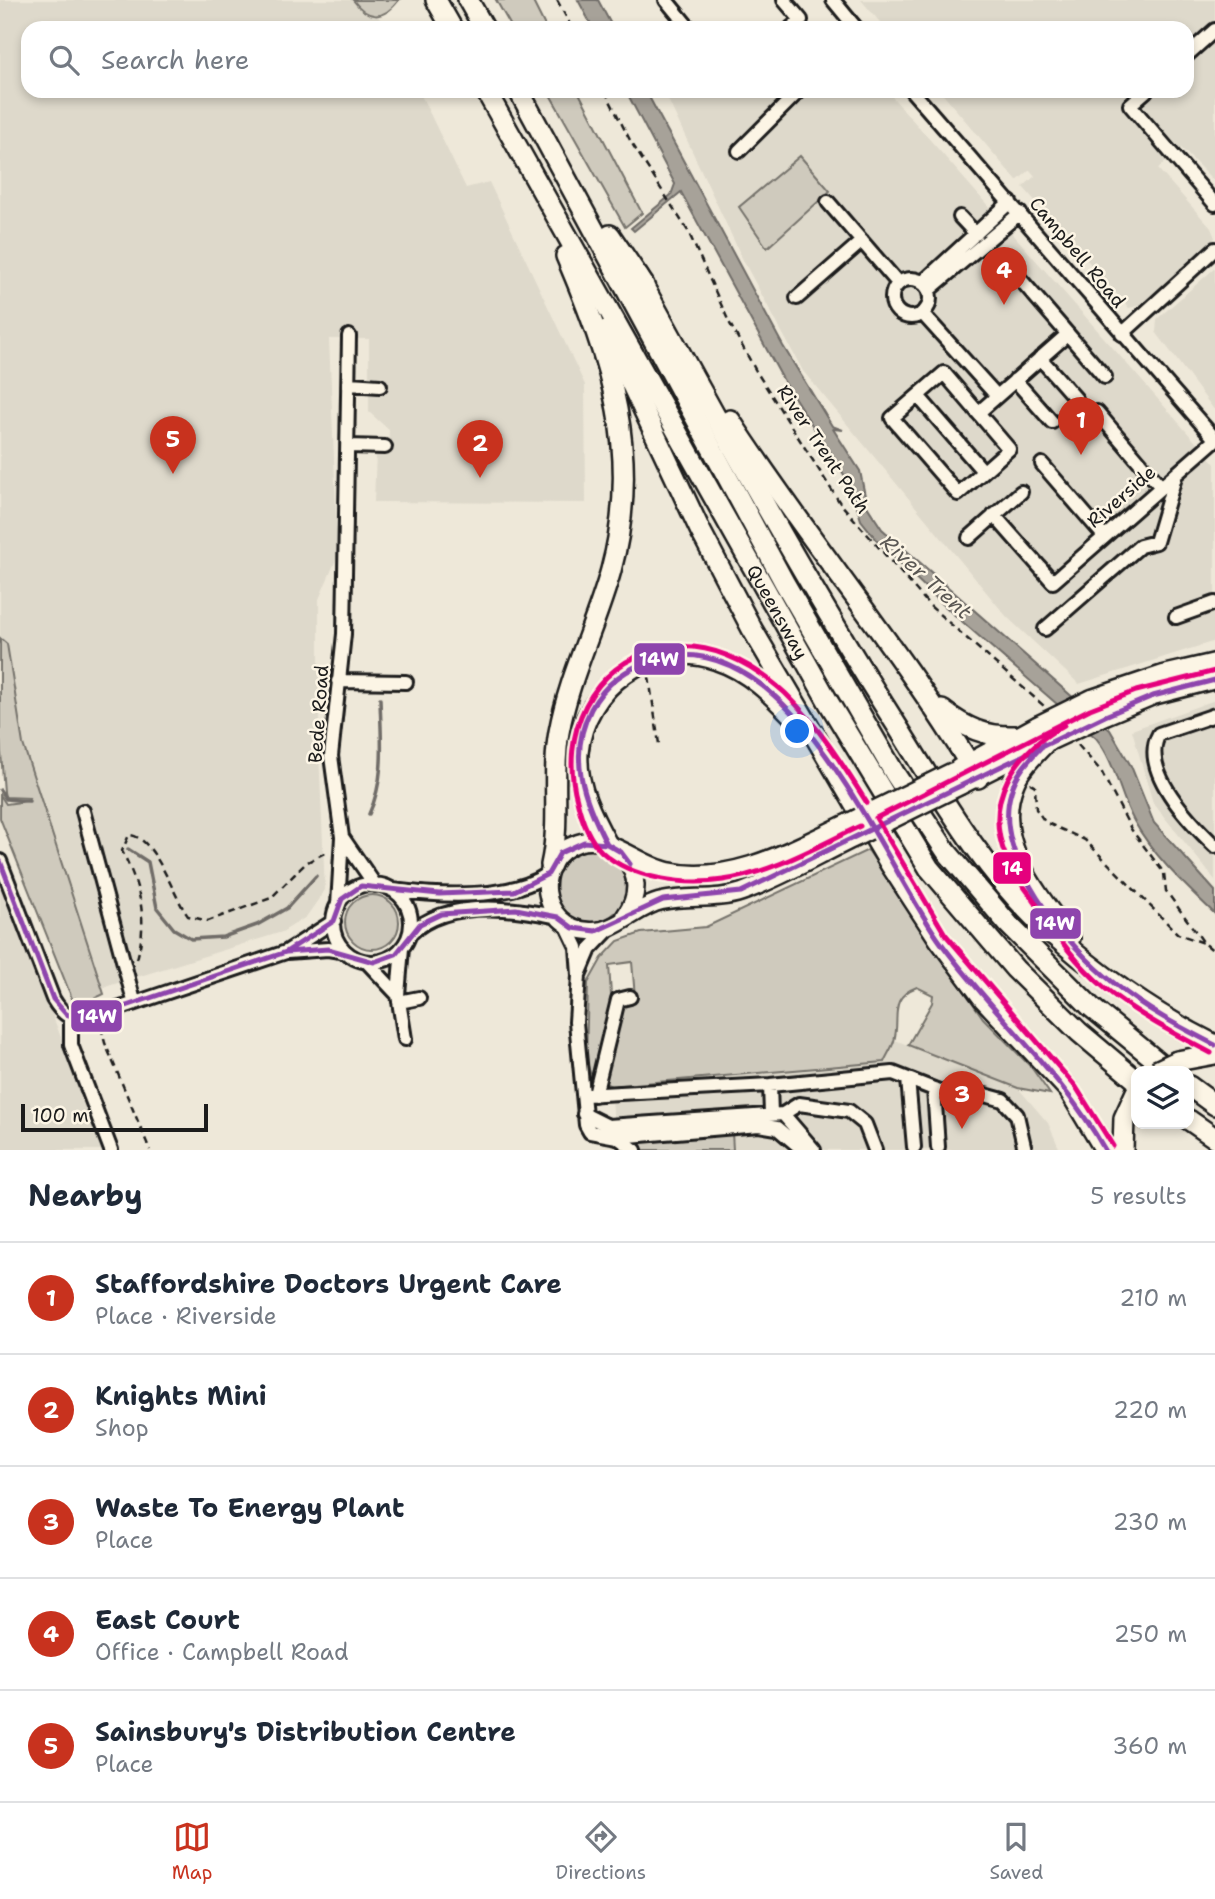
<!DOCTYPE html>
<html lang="en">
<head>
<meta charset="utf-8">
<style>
  body { margin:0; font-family:"Shantell Sans",sans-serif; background:#f6f6f7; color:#1f2937 }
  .controls { position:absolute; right:21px; bottom:21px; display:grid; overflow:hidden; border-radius:14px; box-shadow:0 4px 10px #0003 }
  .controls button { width:63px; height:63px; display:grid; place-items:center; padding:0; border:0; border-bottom:2px solid #e0e1e3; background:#fff; color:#1f2937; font:35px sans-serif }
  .scale { position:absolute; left:21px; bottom:18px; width:187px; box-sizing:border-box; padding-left:7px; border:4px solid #1c1c1c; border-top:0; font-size:19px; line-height:24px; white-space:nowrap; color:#1c1c1c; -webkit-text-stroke:5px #fcf5e5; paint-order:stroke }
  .you { position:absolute; left:798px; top:732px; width:24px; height:24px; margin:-18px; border:5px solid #fff; border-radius:50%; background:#1a73e8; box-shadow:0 0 0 10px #1a73e833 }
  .badge { display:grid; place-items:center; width:46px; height:46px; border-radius:50%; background:#c8321e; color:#fff; font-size:23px; font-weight:700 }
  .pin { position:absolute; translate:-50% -58px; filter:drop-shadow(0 2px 4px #0008) }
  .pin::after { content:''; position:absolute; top:37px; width:24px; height:21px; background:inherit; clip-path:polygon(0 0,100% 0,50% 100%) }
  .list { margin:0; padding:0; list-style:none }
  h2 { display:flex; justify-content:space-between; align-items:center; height:91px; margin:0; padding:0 28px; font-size:30px }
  h2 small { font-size:23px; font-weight:400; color:#747a83 }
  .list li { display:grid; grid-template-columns:46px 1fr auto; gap:21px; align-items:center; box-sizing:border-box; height:112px; padding:0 28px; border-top:2px solid #e0e1e3 }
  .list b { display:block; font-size:26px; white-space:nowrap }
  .list p { margin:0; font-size:23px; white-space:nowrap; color:#747a83 }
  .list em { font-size:23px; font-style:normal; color:#747a83 }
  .icon { flex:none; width:38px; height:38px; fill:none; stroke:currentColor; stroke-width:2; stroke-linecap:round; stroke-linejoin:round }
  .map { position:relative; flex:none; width:1215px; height:1150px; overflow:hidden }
  .search { position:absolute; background:#fff; box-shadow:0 4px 10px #0003; left:21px; right:21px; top:21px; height:77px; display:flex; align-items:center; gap:18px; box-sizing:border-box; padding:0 24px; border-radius:21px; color:#747a83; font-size:26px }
  .sheet { height:651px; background:#fff }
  nav { display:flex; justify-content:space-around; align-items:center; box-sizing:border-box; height:98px; border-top:2px solid #e0e1e3; background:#fff; font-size:19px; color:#747a83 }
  nav a { display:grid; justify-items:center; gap:4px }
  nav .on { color:#c8321e }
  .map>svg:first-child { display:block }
</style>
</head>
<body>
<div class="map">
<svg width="1215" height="1150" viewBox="0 0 1215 1150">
  <rect width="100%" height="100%" fill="#eee8d9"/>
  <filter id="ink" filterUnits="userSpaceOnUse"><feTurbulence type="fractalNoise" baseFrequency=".0143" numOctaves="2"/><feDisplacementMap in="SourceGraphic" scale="14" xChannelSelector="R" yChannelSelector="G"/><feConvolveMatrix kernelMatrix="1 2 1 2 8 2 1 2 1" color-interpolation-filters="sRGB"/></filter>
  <g filter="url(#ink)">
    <path fill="#ded9cb" d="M 0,0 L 369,0 L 385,28 L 28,28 L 28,91 L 419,91 L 466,188 L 489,182 L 585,385 L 586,503 L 374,502 L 376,452 L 388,452 L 389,430 L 369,412 L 369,339 L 329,339 L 338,555 L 319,599 L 319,751 L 325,890 L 306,917 L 282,932 L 92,991 L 4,792 L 0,739 Z
      M 861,0 L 1215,0 L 1215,182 L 1181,148 L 1158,169 L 1211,228 L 1215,238 L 1141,305 L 1129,308 L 1023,187 L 1035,176 L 1030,170 L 1017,181 L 940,91 L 1187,91 L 1187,28 L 885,28 Z
      M 664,91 L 887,91 L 1215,464 L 1215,641 L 1079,684 L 1007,617 L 803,371 L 744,262 Z
      M 1215,268 L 1215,411 L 1156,332 L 1157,319 Z
      M 1215,700 L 1215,880 L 1153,803 L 1132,730 Z
      M 0,878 L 104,1150 L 0,1150 Z
      M 895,1040 L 1018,1088 L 1048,1123 L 1060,1150 L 616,1150 L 611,1086 L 883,1062 Z"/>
    <path fill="#cfcabd" stroke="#76736c" stroke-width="2" d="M 353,0 L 399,0 C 383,21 368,20 353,0 Z
      M 496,0 L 532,0 L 546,28 L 512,28 Z
      M 548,91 L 578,91 L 642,213 L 625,227 Z
      M 800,156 L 830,191 L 767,248 L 739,207 Z
      M 0,638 L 7,644 L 23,744 L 104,994 L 87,1002 L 89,1010 L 77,1019 L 75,1006 L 0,818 L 0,795 L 6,804 L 28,801 L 29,798 L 5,797 L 4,792 L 0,739 Z
      M 868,850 L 983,1018 L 1031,1067 L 1050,1094 L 1018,1088 L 908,1045 L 932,1003 L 933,995 L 917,987 C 887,998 901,1019 894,1041 C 892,1048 887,1055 884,1062 L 611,1086 L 601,1081 L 623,1007 L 635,997 L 632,962 L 609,965 L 612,1010 L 596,1078 L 591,1076 L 586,1059 L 588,983 L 602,958 L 618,941 L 641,933 L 706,927 Z
      M555 886a36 36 0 1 1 72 0a36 36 0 1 1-72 0Z
      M345 922a27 27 0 1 1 54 0a27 27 0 1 1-54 0Z
      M 732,1132 L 733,1150 L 642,1150 L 630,1139 Z"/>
    <path fill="#a7a299" stroke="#6f6c67" stroke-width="2" d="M 578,0 L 598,0 L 613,28 L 593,28 Z
      M 626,91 L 660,91 L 648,95 L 783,346 L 832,426 L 843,430 L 833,429 L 860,471 L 867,506 L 882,529 L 1110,730 L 1131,766 L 1154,823 L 1215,891 L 1215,914 C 1186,886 1154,857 1134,821 C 1119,794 1116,763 1096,738 L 950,611 L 881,545 L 861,520 L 850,484 L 785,383 L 681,192 L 634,231 L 631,228 L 671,195 L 675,184 Z"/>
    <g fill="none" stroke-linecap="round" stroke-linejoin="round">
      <path stroke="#6f6c67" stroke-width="3.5" d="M 0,790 L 6,799 L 29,801
        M 369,814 C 386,777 381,739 380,699
        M 128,849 L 148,862 L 157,908 L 174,929 L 191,939 L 223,937 L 257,925 L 287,908 L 316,876"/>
      <defs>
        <path id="minor" d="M 666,0 L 689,28
          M 784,0 L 801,20 L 791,28
          M 833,0 L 856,28
          M 1187,55 L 1215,30
          M 912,91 L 1215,439
          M 1146,91 L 1130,105 L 1215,204
          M 739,151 L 799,91
          M 828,202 L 898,283
          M 960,217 L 976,234
          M 1014,272 L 1105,377
          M892 298a19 19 0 1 1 38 0a19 19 0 1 1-38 0Z
          M 922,283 L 1010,202
          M 929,290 L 1020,213
          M 797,298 L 862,241
          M 922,313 L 997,396
          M 1122,334 L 1215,249
          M 1040,358 L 1076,399
          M 944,373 L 1009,449 L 958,494 L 892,418 Z
          M 1015,380 L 1052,422
          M 349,384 L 380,386
          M 918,396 L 983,471
          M 1097,412 L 1161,487
          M 978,413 L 1068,334
          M 348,446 L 385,447
          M 1042,464 L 1104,536
          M 994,515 L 1053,582 L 1215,440
          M 969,538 L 1021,492
          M 1176,617 L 1215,603
          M 1045,629 L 1140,546 L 1156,542 L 1176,474
          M 338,681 L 406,682
          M 1215,715 L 1159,734 C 1139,770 1190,822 1215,846
          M 83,811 L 134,1001
          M 342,837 L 375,885
          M 0,861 L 53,999 C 62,1014 68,1018 85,1020 L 286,952 L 334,921
          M333 923a39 39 0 1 1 78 0a39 39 0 1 1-78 0Z
          M 392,890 C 439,896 508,901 548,874
          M 338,905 L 342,837 L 331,756 L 344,634 L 349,336
          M 566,924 L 577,947 L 579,975 L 590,949 L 611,927
          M 409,935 C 445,899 512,907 558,917
          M 402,948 L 398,995 L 405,1039
          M 287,952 L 328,949 L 346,952
          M 367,962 L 398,995
          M 579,975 L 576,1022 L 586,1125 L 590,1132 L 617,1137 L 759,1125 L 777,1128 L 803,1150
          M 399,1002 L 419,998
          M 71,1019 L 71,1045 L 111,1150
          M 908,1079 L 914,1147
          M 770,1085 L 771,1114
          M 934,1089 L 938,1147
          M 583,1095 L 770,1085 L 893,1073 L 944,1093 L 985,1095 L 1003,1100 L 1017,1115 L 1025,1150
          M 595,1095 L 618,1000 L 630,997
          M 584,1114 L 608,1126 L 783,1114 L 814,1150
          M 783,1114 L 799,1104 L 849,1111 L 865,1124 L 875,1150
          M 617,1137 L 635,1150"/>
        <path id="major" d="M 1092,698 L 1163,674 L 1215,662
          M 1105,716 L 1153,696 L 1215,680
          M 958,768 L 1037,725
          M 960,786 L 1038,747
          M 849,822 C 794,848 731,885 668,871 C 639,865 608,833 578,843 C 531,859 539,929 590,931 C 616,933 637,906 662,901 C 688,895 716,901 742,892 C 781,878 819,855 857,837
          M 622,854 C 639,874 640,895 625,916"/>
        <g id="highway">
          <path d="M 436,0 L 452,28"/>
          <path d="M 468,0 L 484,28"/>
          <path id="s1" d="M 486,91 L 829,703 L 929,868 L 1015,969 L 1079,1032 L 1136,1080"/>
          <path d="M 519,91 L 784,582 L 895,774 L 946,851 L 1009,925 L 1091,1007 L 1169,1071"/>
          <path d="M 610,235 L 644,285"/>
          <path d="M 638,276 C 722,429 805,581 899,729 C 941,797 989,879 1050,932 C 1100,976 1155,1015 1215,1045"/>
          <path d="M 606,330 L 700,530 L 752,629 L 890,864 L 939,939 L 984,999 L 1069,1090 L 1105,1150"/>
          <path d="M 730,420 C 809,542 904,653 978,778"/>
          <path d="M 942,710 C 965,728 986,737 1015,736"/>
          <path d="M 1044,744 C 1033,756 1020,768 1014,783 C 990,840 1037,895 1070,938"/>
          <path d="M 607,844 C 592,817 576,786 578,753 C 584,686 651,637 717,660 C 748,670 772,694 794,717"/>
          <path d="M 551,865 C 561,821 551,776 559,732 C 569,676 596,625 611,570 C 642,455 611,361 566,256"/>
          <path d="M 1177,1061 L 1215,1054"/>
          <path d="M 1189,1086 L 1215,1105"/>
          <path d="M 1189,1120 L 1215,1138"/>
          <path d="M 1123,1150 L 1124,1118 L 1136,1092"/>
        </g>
      </defs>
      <use href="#minor" stroke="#1c1c1c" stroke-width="18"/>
      <use href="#major" stroke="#1c1c1c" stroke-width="21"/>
      <use href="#highway" stroke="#1c1c1c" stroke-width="24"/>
      <path stroke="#1c1c1c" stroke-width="2.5" stroke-dasharray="7 5" stroke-linecap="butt" d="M 557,0 L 572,28
        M 605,91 L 631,142 L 688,231 L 729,322 L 756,371 L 840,503 L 930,606 L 1044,706
        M 649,677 L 659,744
        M 1078,745 L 1101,771 L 1131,829 L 1164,873 L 1166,891 L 1204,943 L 1215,952
        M 1030,783 L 1035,786 L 1036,809 L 1045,822 L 1085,840 L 1178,934 L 1204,943
        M 137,959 C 148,919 141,888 122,851 L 129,835 C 155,836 173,896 188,916 L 208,921 L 271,898 L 306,863 L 328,851
        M 101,1027 L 105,1043 L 150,1150"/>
      <use href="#minor" stroke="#fcf5e5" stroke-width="12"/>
      <use href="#major" stroke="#fcf5e5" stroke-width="16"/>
      <use href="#highway" stroke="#fcf5e5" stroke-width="19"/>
      <defs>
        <path id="major-bridge" d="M 1037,725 L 1092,698
          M 1049,742 L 1105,716
          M 849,822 L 953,771
          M 857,837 L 960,786"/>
        <path id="highway-bridge" d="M 1156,1071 L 1177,1061"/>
      </defs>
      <use href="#major-bridge" stroke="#1c1c1c" stroke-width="21" stroke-linecap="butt"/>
      <use href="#highway-bridge" stroke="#1c1c1c" stroke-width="24" stroke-linecap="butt"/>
      <use href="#major-bridge" stroke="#fcf5e5" stroke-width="16"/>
      <use href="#highway-bridge" stroke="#fcf5e5" stroke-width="19"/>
      <defs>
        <path id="bus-1" d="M 1044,744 C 1031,758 1016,772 1011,792 C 991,856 1067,947 1115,984 C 1145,1009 1180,1027 1215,1045
          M 607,844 C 584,800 567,756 591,709 C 605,683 628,667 656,659 C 791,622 879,858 941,943 C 993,1014 1062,1073 1105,1150
          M 0,861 L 53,999 L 66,1014 L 85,1020 L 286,952 L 334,921 L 342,899 L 361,886 L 439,894 L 514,891 L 548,874 L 560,853 L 584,842 L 607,844 L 621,852 L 630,864
          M 286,952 L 328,949 L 374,962 L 396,954 L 420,924 L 441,914 L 516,909 L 558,917 L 573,928 L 596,931 L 663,900 L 741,892 L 1105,716 L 1153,696 L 1215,680"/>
        <path id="bus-2" d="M 1064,725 C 1015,752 982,800 1006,857 C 1013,874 1025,887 1035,902 C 1055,934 1076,964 1106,989 C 1138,1015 1175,1034 1211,1053
          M 860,826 C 816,847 771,873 723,880 C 685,886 632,879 602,852 C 589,839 581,818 577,800 C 559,735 591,663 660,649 C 707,639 751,662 785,693 C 818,725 843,765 867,803
          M 1113,1146 L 1076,1087 L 945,934 L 876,818 L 1090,709 L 1136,691 L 1215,671"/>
      </defs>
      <use href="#bus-1" stroke="#fcf5e5" stroke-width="10"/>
      <use href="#bus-2" stroke="#fcf5e5" stroke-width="10"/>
      <use href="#bus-1" stroke="#8e44ad" stroke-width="5"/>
      <use href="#bus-2" stroke="#e5007d" stroke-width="5"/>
    </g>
  </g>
  <g text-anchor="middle" stroke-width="5" stroke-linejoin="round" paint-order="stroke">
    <g font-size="19" fill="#1c1c1c" stroke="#fcf5e5">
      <text transform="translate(1078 252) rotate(50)" y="7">Campbell Road</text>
      <text transform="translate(824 449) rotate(56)" y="7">River Trent Path</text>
      <text transform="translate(1121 496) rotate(-41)" y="7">Riverside</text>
      <text dy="7" stroke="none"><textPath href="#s1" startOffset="597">Queensway</textPath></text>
      <text transform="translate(318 714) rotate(-86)" y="7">Bede Road</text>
    </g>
    <g font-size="21" font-style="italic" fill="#5b5854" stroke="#fcf5e5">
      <text transform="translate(926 577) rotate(42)" y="7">River Trent</text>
    </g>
  </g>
  <g stroke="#fcf5e5" stroke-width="2.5">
    <rect x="633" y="642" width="53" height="34" rx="7" fill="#8e44ad"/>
    <rect x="992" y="851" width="40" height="34" rx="7" fill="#e5007d"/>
    <rect x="1029" y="907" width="53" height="33" rx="7" fill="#8e44ad"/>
    <rect x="70" y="999" width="53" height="34" rx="7" fill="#8e44ad"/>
  </g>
  <g font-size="19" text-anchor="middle" font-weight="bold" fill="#fff">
    <text x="659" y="666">14W</text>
    <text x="1012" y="875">14</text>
    <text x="1055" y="930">14W</text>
    <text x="97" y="1023">14W</text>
  </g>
</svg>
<div class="controls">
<button><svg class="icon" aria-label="layers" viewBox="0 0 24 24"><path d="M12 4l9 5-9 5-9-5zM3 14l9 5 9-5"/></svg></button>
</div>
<div class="scale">100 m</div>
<div class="you"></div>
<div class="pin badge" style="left:1081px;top:455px">1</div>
<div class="pin badge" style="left:480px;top:478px">2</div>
<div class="pin badge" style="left:962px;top:1129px">3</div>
<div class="pin badge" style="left:1004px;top:305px">4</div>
<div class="pin badge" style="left:173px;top:474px">5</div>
<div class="search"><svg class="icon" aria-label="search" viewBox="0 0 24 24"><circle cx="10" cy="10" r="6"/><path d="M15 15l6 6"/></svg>Search here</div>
</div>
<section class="sheet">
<h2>Nearby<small>5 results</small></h2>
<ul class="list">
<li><span class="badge">1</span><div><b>Staffordshire Doctors Urgent Care</b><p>Place · Riverside</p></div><em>210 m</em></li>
<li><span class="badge">2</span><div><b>Knights Mini</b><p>Shop</p></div><em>220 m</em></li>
<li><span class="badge">3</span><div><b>Waste To Energy Plant</b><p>Place</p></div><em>230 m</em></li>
<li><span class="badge">4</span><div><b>East Court</b><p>Office · Campbell Road</p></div><em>250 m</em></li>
<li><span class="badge">5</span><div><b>Sainsbury's Distribution Centre</b><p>Place</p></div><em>360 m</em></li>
</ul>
</section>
<nav>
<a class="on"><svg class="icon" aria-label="map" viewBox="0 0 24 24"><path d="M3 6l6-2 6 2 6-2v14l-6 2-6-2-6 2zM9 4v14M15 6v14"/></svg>Map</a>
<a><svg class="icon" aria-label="directions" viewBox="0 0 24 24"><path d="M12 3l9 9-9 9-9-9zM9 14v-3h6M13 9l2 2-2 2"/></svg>Directions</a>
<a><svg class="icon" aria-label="saved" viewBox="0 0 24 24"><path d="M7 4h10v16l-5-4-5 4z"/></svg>Saved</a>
</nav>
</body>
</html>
